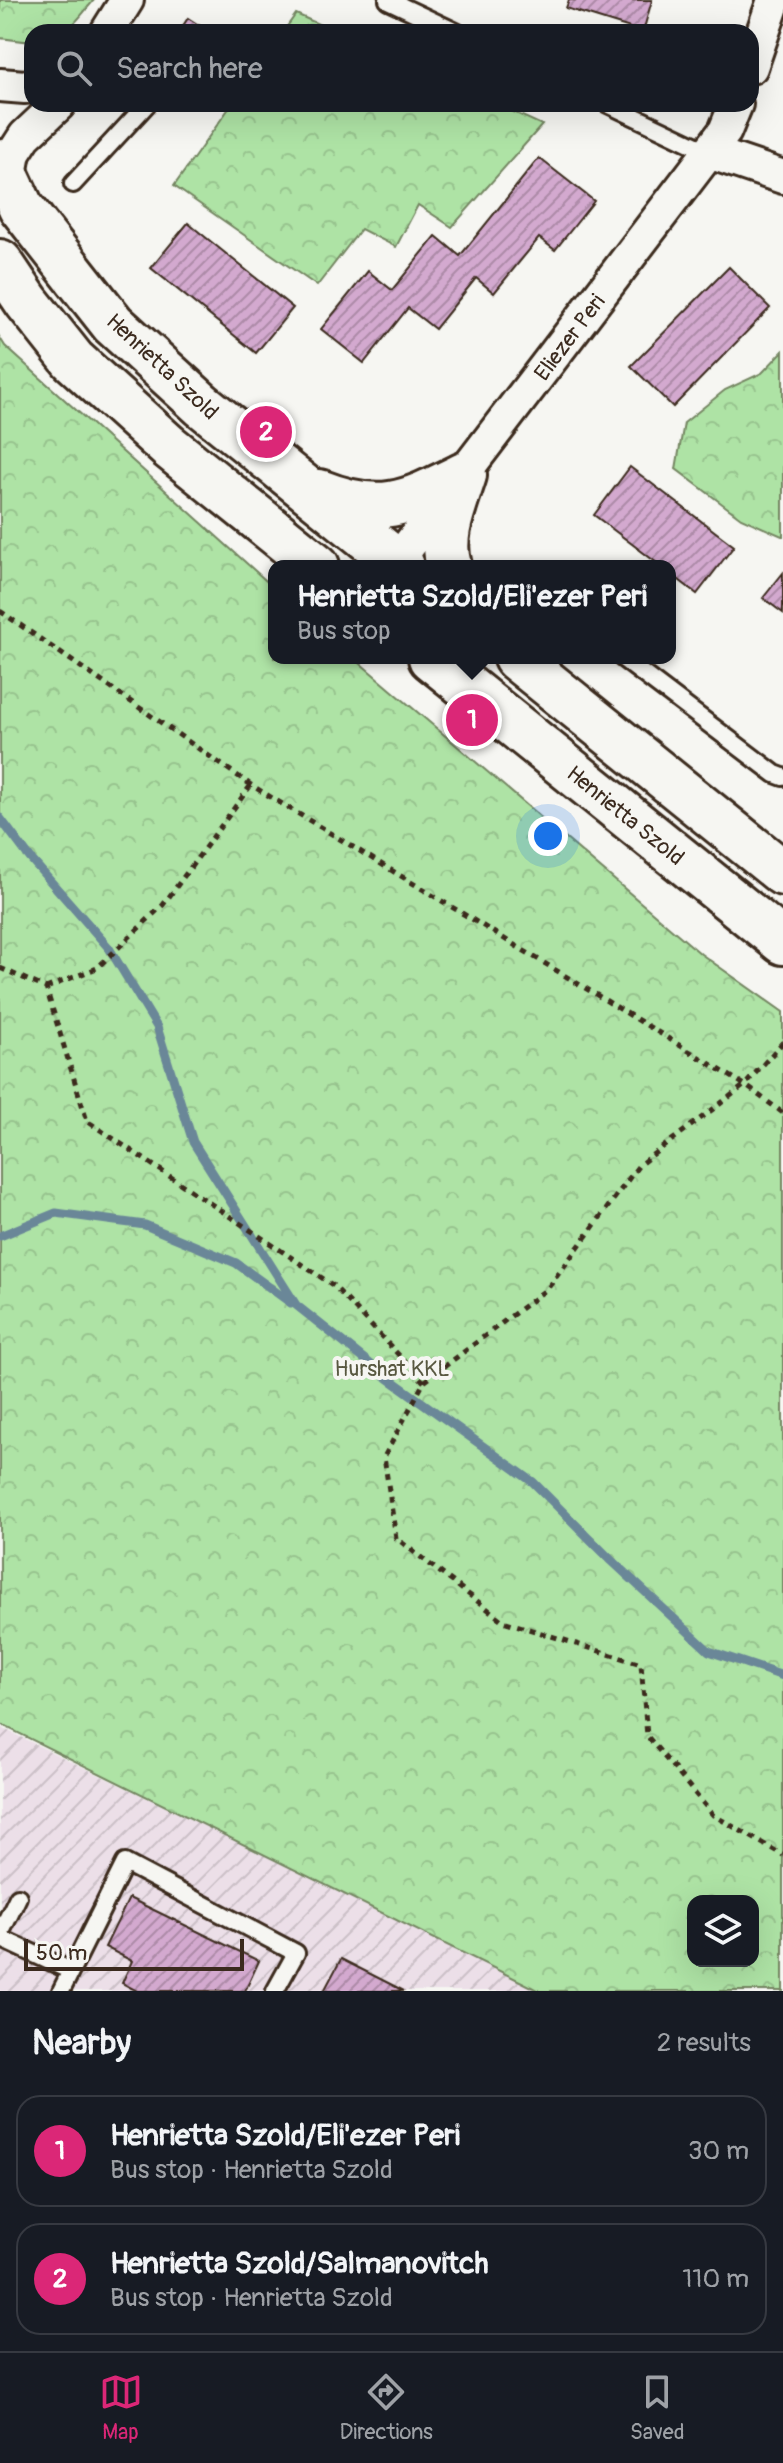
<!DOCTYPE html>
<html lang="en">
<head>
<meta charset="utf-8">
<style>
  body { margin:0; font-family:Pangolin,sans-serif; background:#20242c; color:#f1f3f6 }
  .controls { position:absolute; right:24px; bottom:24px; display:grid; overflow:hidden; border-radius:16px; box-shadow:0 8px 32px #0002 }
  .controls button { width:72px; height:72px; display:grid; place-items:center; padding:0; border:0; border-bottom:2px solid #363941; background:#171b24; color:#f1f3f6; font:40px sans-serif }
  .scale { position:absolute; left:24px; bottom:20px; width:220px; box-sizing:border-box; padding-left:8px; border:4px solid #3b2a1e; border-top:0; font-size:22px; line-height:28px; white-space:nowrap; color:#3b2a1e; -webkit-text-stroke:6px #f6f6f2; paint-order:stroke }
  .you { position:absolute; left:548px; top:836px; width:28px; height:28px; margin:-20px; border:6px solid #fff; border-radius:50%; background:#1a73e8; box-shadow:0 0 0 12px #1a73e833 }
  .badge { display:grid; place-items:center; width:52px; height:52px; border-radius:50%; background:#db2777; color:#fff; font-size:26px; font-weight:700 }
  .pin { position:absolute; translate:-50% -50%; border:4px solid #fff; box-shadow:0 2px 8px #0006 }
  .popup { position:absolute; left:268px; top:560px; width:408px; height:104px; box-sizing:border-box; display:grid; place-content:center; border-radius:16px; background:#171b24; filter:drop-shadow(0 2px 6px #0005); font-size:26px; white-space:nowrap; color:#9ea1a6 }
  .popup b { font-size:30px; color:#f1f3f6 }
  .popup::after { content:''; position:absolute; left:50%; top:100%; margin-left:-16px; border:16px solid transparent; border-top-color:#171b24 }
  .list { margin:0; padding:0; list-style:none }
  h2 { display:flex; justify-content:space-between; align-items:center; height:104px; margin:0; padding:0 32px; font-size:34px }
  h2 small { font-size:26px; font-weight:400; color:#9ea1a6 }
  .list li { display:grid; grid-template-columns:52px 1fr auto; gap:24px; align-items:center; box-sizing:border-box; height:112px; margin:0 16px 16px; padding:0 16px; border:2px solid #363941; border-radius:24px }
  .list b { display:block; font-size:30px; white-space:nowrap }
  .list p { margin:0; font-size:26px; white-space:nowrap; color:#9ea1a6 }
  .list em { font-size:26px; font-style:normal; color:#9ea1a6 }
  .icon { flex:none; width:44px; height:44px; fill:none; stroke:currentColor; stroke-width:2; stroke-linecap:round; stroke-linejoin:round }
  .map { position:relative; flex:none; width:783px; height:1991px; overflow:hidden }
  .search { position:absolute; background:#171b24; box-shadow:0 8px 32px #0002; left:24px; right:24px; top:24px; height:88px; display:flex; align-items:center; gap:20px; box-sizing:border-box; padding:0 28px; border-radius:24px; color:#9ea1a6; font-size:30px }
  .sheet { height:360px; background:#171b24 }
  nav { display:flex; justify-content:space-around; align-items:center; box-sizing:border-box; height:112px; border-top:2px solid #363941; background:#171b24; font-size:22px; color:#9ea1a6 }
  nav a { display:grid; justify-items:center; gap:4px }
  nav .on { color:#db2777 }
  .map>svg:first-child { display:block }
</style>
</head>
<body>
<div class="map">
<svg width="783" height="1991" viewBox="0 0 783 1991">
  <defs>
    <pattern id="industrial-furrows" width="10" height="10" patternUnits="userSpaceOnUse" patternTransform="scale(2)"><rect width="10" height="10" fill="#ecdfe8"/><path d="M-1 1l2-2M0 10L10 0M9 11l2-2" fill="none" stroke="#cbc0c7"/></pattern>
    <pattern id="forest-crowns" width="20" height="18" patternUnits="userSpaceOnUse" patternTransform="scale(2)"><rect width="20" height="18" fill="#aee3a5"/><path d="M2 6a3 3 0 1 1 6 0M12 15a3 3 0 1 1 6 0" fill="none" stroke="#97c38e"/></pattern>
    <pattern id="building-hatch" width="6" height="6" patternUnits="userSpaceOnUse" patternTransform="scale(2)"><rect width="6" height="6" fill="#d3a9cf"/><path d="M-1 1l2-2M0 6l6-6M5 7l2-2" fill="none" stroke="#ac8aa7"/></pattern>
  </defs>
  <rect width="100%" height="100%" fill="#f6f6f2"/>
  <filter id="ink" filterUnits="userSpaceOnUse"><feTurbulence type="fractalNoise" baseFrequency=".0125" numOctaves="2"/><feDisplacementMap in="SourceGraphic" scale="16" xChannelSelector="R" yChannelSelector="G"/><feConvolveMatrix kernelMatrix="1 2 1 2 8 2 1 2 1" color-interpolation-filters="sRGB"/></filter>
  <g filter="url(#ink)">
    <path fill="url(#industrial-furrows)" d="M 0,1727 L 547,1991 L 0,1991 Z"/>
    <path fill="url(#forest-crowns)" stroke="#748662" stroke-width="2" fill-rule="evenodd" d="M 0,0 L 94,0 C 69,30 72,32 32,32 L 32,42 L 0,38 Z
      M 296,14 L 336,32 L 283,32 Z
      M 232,104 L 496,104 L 542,125 L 452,227 L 418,205 L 396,247 L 361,229 L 317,286 L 174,186 Z
      M 0,338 L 5,346 L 274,588 L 274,658 L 354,658 L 701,954 L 783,1012 L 783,1991 L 540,1991 L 0,1724 ZM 693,1901 L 753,1901 L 753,1961 L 693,1961 Z
      M 783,351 L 783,536 L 782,536 L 741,518 L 676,469 L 684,423 L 725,390 L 762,373 Z"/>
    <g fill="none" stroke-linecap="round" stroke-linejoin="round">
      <path stroke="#6a8798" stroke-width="9" d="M 0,818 L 30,858 L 109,948 L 157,1027 L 193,1142 L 296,1305 L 388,1378 L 533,1482 L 612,1561 L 709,1651 L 783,1676
        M 0,1236 L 56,1213 L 145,1225 L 236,1263 L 291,1303"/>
    </g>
    <path fill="url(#building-hatch)" stroke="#3b2a1e" stroke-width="2" d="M 569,0 L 652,0 L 643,32 L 566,8 Z
      M 188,18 L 205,29 L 203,32 L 179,32 Z
      M 539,158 L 594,201 L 555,250 L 539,238 L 494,293 L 476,278 L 435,329 L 408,308 L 364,363 L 321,329 L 368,271 L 392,290 L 436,236 L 460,256 Z
      M 188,223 L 293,308 L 256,353 L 151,268 Z
      M 729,267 L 770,308 L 673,407 L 631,366 Z
      M 630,467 L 734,546 L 697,594 L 670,573 L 670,566 L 661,566 L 594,515 Z
      M 783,573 L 783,613 L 763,598 Z
      M 129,1898 L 259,1961 L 245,1991 L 137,1991 L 122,1983 L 132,1961 L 105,1947 Z
      M 341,1959 L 404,1991 L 324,1991 Z"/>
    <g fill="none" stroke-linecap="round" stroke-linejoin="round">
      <defs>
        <path id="service" d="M 388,0 L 456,32
          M 608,104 L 709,152
          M 73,184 L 147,104
          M 622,658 L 775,774 L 783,777
          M 0,1934 L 18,1897
          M 0,1938 L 71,1971
          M 61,1991 L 125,1863 L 296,1953 L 275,1991"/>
        <path id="minor" d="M 107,32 L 127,0
          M 751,67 L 774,0
          M 0,85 L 25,87 L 32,85
          M 709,152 L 783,177
          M 9,180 L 14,153 L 25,136 L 59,104
          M 393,566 L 709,152 L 725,131 L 736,104"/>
        <path id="secondary" d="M 0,162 L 21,207 L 113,324 L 202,405 L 402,566
          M 0,262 L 27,302 L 73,360 L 168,446 L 317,566
          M 319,492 C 382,517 407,503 464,475
          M 449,566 C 440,536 455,504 464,475
          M 431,658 L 783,942
          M 516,658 L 783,873"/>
      </defs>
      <use href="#service" stroke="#3b2a1e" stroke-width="22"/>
      <use href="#minor" stroke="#3b2a1e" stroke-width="38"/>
      <use href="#secondary" stroke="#3b2a1e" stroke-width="50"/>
      <path stroke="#3b2a1e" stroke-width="5" stroke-dasharray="6 6" stroke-linecap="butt" d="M 0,611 L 251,785 L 745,1085 L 783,1113
        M 0,968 L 46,988 L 87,1121 L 334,1286 L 424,1382
        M 46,988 L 97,968 L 163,905 L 251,785
        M 783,1042 L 745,1085 L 639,1165 L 548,1288 L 424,1382 L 384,1457 L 396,1538 L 503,1621 L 641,1664 L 647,1736 L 713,1815 L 783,1855"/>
      <use href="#service" stroke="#f6f6f2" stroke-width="16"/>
      <use href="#minor" stroke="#f6f6f2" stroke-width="32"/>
      <use href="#secondary" stroke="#f6f6f2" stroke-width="44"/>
    </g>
  </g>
  <g text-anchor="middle" stroke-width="8" stroke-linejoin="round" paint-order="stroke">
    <g font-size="22" fill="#3b2a1e" stroke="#f6f6f2">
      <text transform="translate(569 337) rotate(-53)" y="8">Eliezer Peri</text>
      <text transform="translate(163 366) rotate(43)" y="8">Henrietta Szold</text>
      <text transform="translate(626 815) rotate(39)" y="8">Henrietta Szold</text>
    </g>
    <g font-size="22" fill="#585840" stroke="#f6f6f2">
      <text x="392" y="1376">Hurshat KKL</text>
    </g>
  </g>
</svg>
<div class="controls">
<button><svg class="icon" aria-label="layers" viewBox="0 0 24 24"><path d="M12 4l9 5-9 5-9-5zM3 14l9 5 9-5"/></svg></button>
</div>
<div class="scale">50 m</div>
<div class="you"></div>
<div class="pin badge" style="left:472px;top:720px">1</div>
<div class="popup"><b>Henrietta Szold/Eli'ezer Peri</b>Bus stop</div>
<div class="pin badge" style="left:266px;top:432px">2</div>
<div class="search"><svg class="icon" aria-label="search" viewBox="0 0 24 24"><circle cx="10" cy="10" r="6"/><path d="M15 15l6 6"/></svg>Search here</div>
</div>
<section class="sheet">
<h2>Nearby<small>2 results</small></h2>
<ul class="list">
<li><span class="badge">1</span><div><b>Henrietta Szold/Eli'ezer Peri</b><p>Bus stop · Henrietta Szold</p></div><em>30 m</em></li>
<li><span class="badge">2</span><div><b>Henrietta Szold/Salmanovitch</b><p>Bus stop · Henrietta Szold</p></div><em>110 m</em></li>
</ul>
</section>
<nav>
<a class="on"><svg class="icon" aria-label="map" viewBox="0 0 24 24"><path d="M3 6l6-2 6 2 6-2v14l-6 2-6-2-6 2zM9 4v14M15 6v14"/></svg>Map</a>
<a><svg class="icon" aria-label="directions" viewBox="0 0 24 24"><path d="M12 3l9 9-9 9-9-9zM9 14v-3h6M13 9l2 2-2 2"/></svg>Directions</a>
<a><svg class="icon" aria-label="saved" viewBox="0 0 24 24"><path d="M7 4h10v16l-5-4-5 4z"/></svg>Saved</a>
</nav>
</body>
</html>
